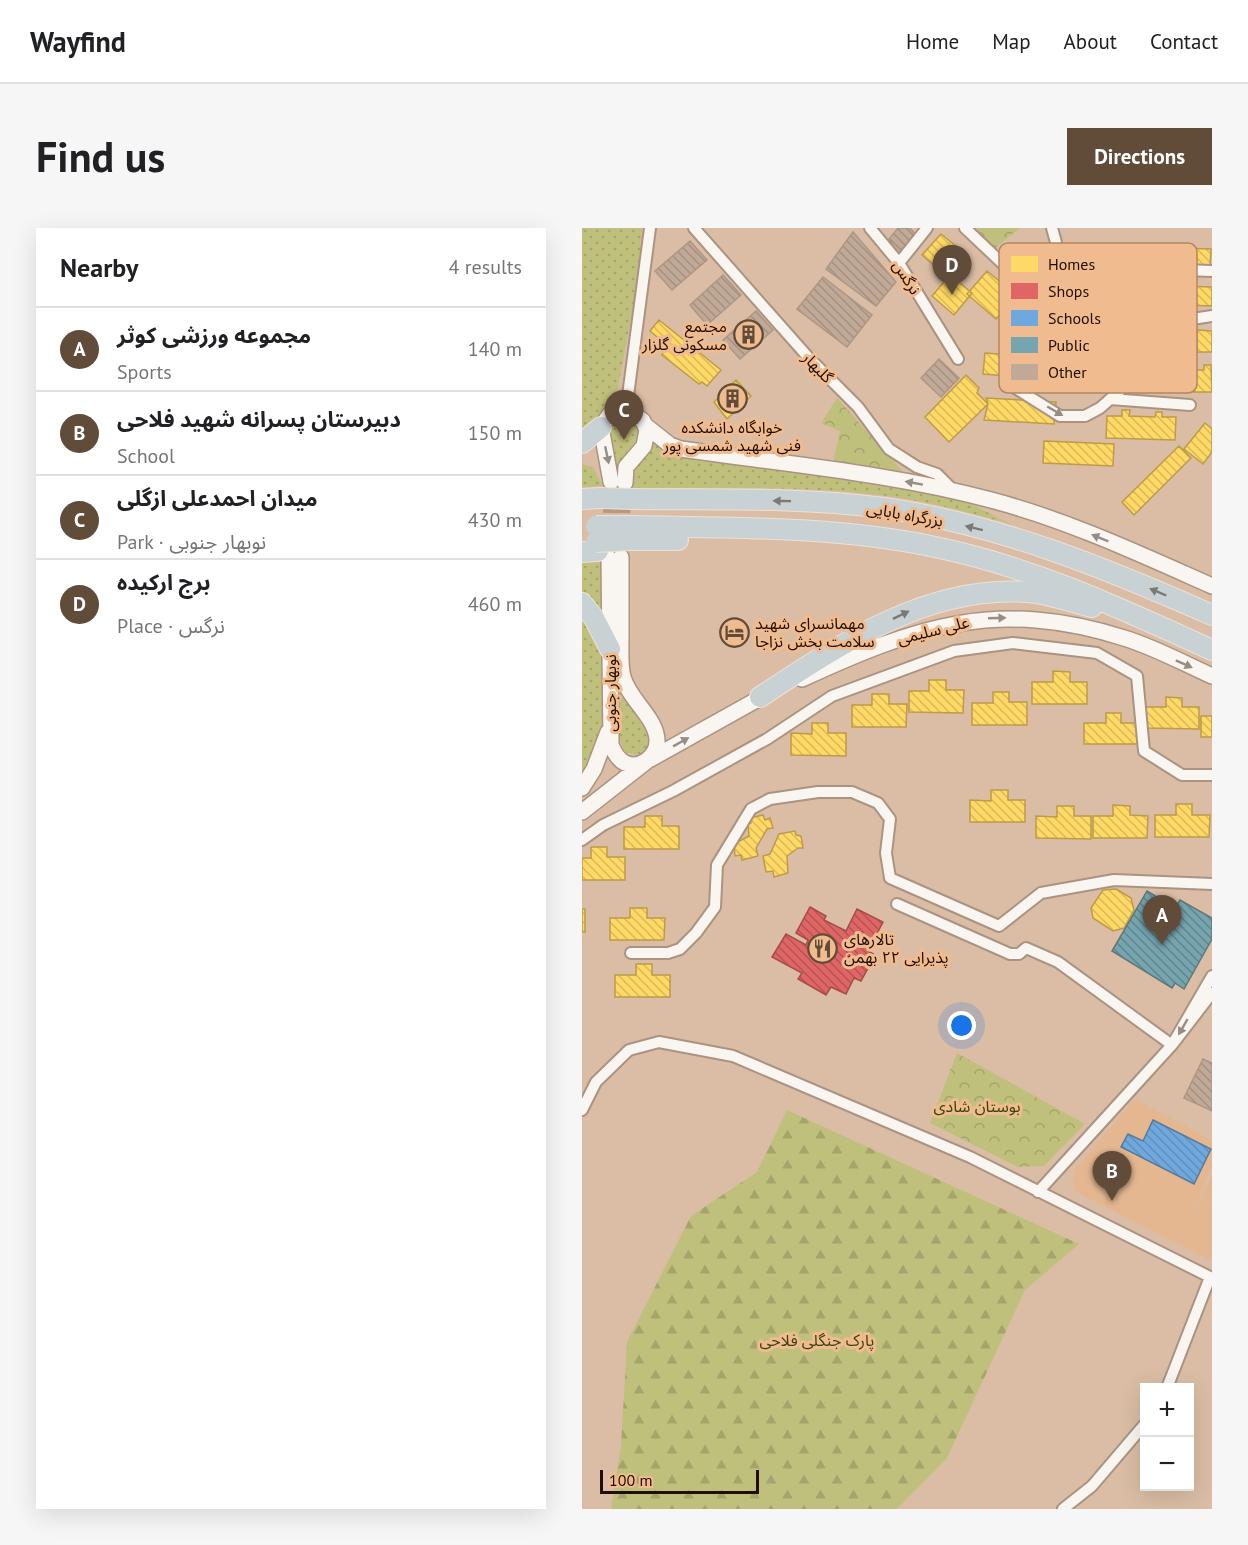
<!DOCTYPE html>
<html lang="en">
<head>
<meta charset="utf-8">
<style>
  body { margin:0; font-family:"PT Sans","Noto Sans Arabic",sans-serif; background:#f6f6f6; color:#202124 }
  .controls { position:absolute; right:18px; bottom:18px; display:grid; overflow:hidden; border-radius:0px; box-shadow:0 6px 24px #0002 }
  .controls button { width:54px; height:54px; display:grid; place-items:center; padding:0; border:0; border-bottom:2px solid #e0e0e0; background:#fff; color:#202124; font:30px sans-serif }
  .scale { position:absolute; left:18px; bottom:15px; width:159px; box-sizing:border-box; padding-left:6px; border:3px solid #200e00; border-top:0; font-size:16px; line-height:21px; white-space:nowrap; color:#200e00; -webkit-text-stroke:4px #f0bb8e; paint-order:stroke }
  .you { position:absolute; left:380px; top:798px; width:21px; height:21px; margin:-15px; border:4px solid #fff; border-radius:50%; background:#1a73e8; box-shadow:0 0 0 9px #1a73e833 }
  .badge { display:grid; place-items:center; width:39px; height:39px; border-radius:50%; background:#614b39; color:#fff; font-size:20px; font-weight:700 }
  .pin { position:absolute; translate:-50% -50px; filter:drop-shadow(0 2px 3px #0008) }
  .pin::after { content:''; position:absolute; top:32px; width:21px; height:18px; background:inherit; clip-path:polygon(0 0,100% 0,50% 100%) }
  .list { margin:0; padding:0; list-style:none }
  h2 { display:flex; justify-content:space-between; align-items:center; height:78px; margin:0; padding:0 24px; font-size:26px }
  h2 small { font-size:20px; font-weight:400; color:#757577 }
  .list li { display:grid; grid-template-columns:39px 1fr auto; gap:18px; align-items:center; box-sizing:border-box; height:84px; padding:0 24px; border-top:2px solid #e0e0e0 }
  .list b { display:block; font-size:22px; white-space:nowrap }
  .list p { margin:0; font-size:20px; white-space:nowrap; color:#757577 }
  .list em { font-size:20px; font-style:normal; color:#757577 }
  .map { position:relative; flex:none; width:630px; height:1281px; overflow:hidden; border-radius:0px }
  header { display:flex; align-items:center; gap:36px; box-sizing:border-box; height:84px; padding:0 30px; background:#fff; border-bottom:2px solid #e0e0e0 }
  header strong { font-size:28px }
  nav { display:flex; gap:33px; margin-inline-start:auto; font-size:21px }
  .intro { display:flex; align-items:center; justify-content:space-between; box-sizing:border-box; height:144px; padding:0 36px }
  h1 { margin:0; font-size:42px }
  .button { padding:15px 27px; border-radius:0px; background:#614b39; color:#fff; font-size:21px; font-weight:700 }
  main { display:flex; gap:36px; padding:0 36px }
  aside { flex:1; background:#fff; border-radius:0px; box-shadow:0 6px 24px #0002 }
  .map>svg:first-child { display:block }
</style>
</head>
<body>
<header>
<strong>Wayfind</strong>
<nav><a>Home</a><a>Map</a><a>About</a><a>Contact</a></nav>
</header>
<div class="intro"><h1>Find us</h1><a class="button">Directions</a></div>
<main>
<aside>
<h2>Nearby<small>4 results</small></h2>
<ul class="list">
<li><span class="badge">A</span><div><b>مجموعه ورزشی کوثر</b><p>Sports</p></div><em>140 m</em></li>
<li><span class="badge">B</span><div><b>دبیرستان پسرانه شهید فلاحی</b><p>School</p></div><em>150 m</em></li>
<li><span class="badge">C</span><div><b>میدان احمدعلی ازگلی</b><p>Park · نوبهار جنوبی</p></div><em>430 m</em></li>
<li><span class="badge">D</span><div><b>برج ارکیده</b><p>Place · نرگس</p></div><em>460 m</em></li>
</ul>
</aside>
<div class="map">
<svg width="630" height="1281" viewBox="0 0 630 1281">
  <defs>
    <pattern id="grass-dots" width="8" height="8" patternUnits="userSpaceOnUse" patternTransform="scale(1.5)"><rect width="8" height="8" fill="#c0c07d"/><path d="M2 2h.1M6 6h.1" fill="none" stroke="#a5a46a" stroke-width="1.8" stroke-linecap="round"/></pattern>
    <pattern id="forest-firs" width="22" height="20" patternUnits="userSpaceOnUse" patternTransform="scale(1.5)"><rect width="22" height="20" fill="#c0c07d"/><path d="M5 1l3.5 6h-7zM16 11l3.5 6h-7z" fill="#a5a46a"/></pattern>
    <pattern id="park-crowns" width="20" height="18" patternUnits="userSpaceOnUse" patternTransform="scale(1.5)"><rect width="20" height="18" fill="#c0c07d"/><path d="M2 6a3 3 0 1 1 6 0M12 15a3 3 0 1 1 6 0" fill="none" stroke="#a5a46a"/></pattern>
    <pattern id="homes-back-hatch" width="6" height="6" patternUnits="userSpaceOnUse" patternTransform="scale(1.5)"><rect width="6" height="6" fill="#ffd966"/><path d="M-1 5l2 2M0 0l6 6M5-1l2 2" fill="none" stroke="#dab957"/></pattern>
    <pattern id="shops-back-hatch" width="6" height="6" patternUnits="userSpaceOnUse" patternTransform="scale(1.5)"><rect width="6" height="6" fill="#e06666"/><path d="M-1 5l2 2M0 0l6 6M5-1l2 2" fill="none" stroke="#b55252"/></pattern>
    <pattern id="schools-back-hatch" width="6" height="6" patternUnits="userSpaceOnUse" patternTransform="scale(1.5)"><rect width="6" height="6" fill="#6fa8dc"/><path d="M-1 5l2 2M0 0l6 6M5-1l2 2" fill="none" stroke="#608fbb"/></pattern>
    <pattern id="public-back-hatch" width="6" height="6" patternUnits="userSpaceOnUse" patternTransform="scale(1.5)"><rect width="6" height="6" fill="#76a5af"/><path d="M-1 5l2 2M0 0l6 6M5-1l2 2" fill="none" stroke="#60858c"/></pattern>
    <pattern id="building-back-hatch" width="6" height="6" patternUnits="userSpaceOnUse" patternTransform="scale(1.5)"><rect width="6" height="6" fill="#c0a996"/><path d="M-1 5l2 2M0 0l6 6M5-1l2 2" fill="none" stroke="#a59080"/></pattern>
  </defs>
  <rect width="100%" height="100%" fill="#dabda4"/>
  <path fill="#e4b790" d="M 553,871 L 630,912 L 630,939 L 605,998 L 630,948 L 630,1033 L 492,963 L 491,944 Z"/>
  <path fill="url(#grass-dots)" d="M 0,0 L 60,0 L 55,57 L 34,171 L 0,208 Z
    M 38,189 L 54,193 L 60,210 L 36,240 L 32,237 L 25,198 Z
    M 70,206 L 73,213 L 380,271 L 428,296 C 385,284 342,272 298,267 C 214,257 129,261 45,260 L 45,252 Z
    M 0,236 L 11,239 L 21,258 L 0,259 Z
    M 21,326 L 21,397 L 0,370 L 0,328 Z
    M 0,385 L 22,427 L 23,484 L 20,499 L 0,552 Z
    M 35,449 L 46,475 L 68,504 L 69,513 L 64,524 L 55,527 L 43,524 L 36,508 Z"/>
  <path fill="url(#forest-firs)" d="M 205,882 L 497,1016 L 443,1062 L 365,1230 L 315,1281 L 29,1281 L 39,1218 L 45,1114 L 109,988 L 175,944 Z"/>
  <path fill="url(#park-crowns)" d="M 390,0 L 438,0 L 412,21 Z
    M 255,170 L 321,244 L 251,234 L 258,203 L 239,195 Z
    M 375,825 L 503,896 L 462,938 L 436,939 L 348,895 Z"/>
  <path fill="url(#homes-back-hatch)" stroke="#bc9c47" stroke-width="1.5" d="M 359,6 L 381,24 L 362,46 L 340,27 Z
    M 567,19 L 629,21 L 628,39 L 566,37 Z
    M 405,43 L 434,67 L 414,91 L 385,66 Z
    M 368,47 L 390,65 L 372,87 L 350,68 Z
    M 601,58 L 630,59 L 630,78 L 601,77 Z
    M 77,92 L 139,142 L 125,158 L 120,154 L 117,156 L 80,127 L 81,123 L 76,120 L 80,113 L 68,103 Z
    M 615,102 L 630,103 L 630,124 L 615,124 Z
    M 403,125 L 441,128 L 439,149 L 401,146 Z
    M 590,135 L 596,136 L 596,142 L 622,142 L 622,137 L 629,137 L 630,164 L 574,164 L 574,141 L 590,141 Z
    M 384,147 L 397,160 L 395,165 L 406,176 L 367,214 L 343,189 Z
    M 154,152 L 169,168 L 145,191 L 132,174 Z
    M 404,170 L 474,174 L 472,196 L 402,192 L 406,176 Z
    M 540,182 L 548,182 L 547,188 L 573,189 L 574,184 L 580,184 L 580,189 L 594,189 L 593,212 L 524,210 L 525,188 L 540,188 Z
    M 623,195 L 630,201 L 630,224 L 621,236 L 602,221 Z
    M 462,213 L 532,216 L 531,238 L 461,235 Z
    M 597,218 L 609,230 L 552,287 L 540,274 Z
    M 471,443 L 488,444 L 488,454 L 505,454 L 505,476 L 450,476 L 450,454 L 471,454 Z
    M 347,452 L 364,452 L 364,462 L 382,462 L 381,485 L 327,484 L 327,463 L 347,463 Z
    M 411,464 L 427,464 L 427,474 L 445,474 L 445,497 L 390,497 L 390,475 L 411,475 Z
    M 290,466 L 307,466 L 307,476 L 325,476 L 324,499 L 270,499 L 270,477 L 290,477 Z
    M 584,469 L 600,470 L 600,479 L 617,479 L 617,501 L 563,500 L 563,479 L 584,479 Z
    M 524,485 L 539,485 L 539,495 L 556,495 L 556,516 L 502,516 L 502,495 L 524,495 Z
    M 619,488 L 630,488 L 630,509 L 619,509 Z
    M 230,495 L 246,495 L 246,505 L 264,505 L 264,528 L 209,527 L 209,505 L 230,506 Z
    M 409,562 L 426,562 L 426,572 L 443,572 L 443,594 L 388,594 L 388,572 L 409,573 Z
    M 594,576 L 610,576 L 610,587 L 628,587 L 627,609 L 573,609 L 573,587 L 594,587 Z
    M 531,577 L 548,578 L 548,587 L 566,588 L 565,610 L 511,610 L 511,588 L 531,588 Z
    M 475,578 L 492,578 L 492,588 L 509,588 L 509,611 L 454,610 L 454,588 L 475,589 Z
    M 181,587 L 183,592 L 188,590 L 191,600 L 185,601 L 174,620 L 176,628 L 160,632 L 159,627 L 153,628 L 152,616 L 167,608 L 166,596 L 169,595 L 168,590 Z
    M 63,588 L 80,588 L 80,598 L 97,598 L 97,621 L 42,621 L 42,599 L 63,599 Z
    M 213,603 L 214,607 L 219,608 L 221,620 L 216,620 L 205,628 L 206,645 L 192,649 L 191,643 L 184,644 L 181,628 L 188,626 L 197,606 Z
    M 9,619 L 25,619 L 25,629 L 43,629 L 43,652 L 0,652 L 0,630 L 9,630 Z
    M 534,661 L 549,670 L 552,682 L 542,700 L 531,703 L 511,690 L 509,680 L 521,662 Z
    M 48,680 L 65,680 L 65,690 L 83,690 L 82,712 L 28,712 L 28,690 L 48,690 Z
    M 0,681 L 3,681 L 3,704 L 0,704 Z
    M 54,736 L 70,736 L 70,747 L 88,747 L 88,769 L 33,769 L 33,747 L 54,747 Z"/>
  <path fill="url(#shops-back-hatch)" stroke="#a64c47" stroke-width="1.5" d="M 228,679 L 244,688 L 242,692 L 264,703 L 275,681 L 301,694 L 286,723 L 293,727 L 279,753 L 272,750 L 264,766 L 249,759 L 244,767 L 216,751 L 220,745 L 190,729 L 204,706 L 224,717 L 226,712 L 214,705 Z"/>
  <path fill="url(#schools-back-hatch)" stroke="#577a9a" stroke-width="1.5" d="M 571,892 L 629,921 L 612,956 L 539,919 L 546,906 L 561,913 Z"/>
  <path fill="url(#public-back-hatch)" stroke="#5c787a" stroke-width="1.5" d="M 565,663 L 593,680 L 598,672 L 630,690 L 630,711 L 602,761 L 593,755 L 590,760 L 530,723 Z"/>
  <path fill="url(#building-back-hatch)" stroke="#ad9684" stroke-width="1.5" d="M 316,0 L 328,0 L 334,7 L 315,27 L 307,19 L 310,16 L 307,11 Z
    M 271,4 L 314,54 L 294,78 L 244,41 Z
    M 108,13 L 125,32 L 90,62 L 73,43 Z
    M 141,47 L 159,67 L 125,97 L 108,77 Z
    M 241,49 L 290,87 L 265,119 L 215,81 Z
    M 174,83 L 191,102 L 158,131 L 141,112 Z
    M 357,131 L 377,150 L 359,169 L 339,150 Z
    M 621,831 L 630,835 L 630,883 L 602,870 Z"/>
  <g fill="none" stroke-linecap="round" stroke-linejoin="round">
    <path stroke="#b59a83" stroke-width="15" stroke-dasharray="15 8" stroke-linecap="butt" d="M 28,308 L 29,260
      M 40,308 L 42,260"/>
    <defs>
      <path id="street" d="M 112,0 L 226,129 L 276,179 L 307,221 L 335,239 L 355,246 L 371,262
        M 288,0 L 317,35 L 376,131
        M 383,0 L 440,54
        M 470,0 L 475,18
        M 317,35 L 345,0
        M 630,43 L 518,39 L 484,49 L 434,93 L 427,156 L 478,188 L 503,188 L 518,180 L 589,118 L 604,92 L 630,88
        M 528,171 L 608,177
        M 44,183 L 68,0
        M 0,612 L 21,597 L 91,563 L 185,511 L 250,468 L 372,423 L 431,415 L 515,425 L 555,448 L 562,523 L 600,547 L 630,547
        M 315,676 L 428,726 L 437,726 L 444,720 L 476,734 L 590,817 L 456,964
        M 49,725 L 86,725 L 98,721 L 114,705 L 133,679 L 135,637 L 169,581 L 188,571 L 236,564 L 270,564 L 296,575 L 308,591 L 304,625 L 308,650 L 417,698 L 459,665 L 532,652 L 630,656
        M 630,748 L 590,817 L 630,765
        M 0,882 L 14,854 L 47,822 L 77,814 L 151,828 L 388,929 L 630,1050
        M 585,1160 L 628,1049
        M 481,1281 L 510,1258 L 562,1197"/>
      <path id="secondary" d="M 64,198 L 88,217 L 99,221 C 202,236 308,245 409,272 C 485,292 558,326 630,358
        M 29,254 L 19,199 L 28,186 L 44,183 L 52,186 L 61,193 L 65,202 L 62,218 L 44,239 L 43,255
        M 27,330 L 29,517 C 32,524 36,532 43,535 C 58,542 75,528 75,513 C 75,490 47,472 41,449 C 38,438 39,424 39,412 C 39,385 39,357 39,329
        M 220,451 C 335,398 415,370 542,410 C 572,419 601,435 630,448
        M 0,560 L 12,541 L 26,504
        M 0,584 L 65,533 L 187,465"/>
      <path id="highway" d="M 0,215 L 19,199
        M 0,271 L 18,270
        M 52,271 C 135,272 220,269 302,280 C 416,296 526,341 630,387
        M 49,298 C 151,300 254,298 353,319 C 451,339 540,381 630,422
        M 48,312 L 96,312
        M 0,324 L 16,323
        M 0,375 L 12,390 L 28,421
        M 178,469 C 257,417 345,357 444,364 C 466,365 489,374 510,379"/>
    </defs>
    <use href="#street" stroke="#aa9380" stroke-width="14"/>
    <use href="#secondary" stroke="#aa9380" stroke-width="18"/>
    <use href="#highway" stroke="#eee1d6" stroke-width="22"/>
    <use href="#street" stroke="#f9f5f1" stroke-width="10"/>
    <use href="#secondary" stroke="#f9f5f1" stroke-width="15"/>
    <use href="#highway" stroke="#c8d1d4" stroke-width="20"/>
    <defs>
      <path id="highway-bridge" d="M 18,270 L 52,271
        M 14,298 L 49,298
        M 14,314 L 48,312"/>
    </defs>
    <use href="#highway-bridge" stroke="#eee1d6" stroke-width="22" stroke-linecap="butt"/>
    <use href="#highway-bridge" stroke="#c8d1d4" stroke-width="20"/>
  </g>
  <defs><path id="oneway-solid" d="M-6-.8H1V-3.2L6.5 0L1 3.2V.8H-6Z" transform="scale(1.5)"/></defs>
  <g fill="#978d85">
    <use href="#oneway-solid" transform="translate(473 183) rotate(30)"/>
    <use href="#oneway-solid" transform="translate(25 227) rotate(78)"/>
    <use href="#oneway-solid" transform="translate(332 255) rotate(-170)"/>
    <use href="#oneway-solid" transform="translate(518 310) rotate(-158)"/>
    <use href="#oneway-solid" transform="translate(415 390) rotate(-2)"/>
    <use href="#oneway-solid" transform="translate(602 436) rotate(24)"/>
    <use href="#oneway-solid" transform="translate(99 514) rotate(-29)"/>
    <use href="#oneway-solid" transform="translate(601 799) rotate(120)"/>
  </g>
  <g fill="#7c7975">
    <use href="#oneway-solid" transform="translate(200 273) rotate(-179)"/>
    <use href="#oneway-solid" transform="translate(392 300) rotate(-166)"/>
    <use href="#oneway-solid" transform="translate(576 364) rotate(-157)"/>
    <use href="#oneway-solid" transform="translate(319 387) rotate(-26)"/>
  </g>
  <defs>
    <symbol id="building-ring" viewBox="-11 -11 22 22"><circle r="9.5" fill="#f0bb8e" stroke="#614b39" stroke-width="1.5"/><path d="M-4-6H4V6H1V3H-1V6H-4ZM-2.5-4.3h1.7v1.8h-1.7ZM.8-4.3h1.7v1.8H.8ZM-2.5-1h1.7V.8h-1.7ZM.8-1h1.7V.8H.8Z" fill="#614b39"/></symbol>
    <symbol id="hotel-ring" viewBox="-11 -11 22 22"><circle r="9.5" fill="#f0bb8e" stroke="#614b39" stroke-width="1.5"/><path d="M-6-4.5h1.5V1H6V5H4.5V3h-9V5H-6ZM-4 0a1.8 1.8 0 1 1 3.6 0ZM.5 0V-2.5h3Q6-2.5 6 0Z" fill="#614b39"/></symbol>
    <symbol id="restaurant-ring" viewBox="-11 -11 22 22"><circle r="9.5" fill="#f0bb8e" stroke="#614b39" stroke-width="1.5"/><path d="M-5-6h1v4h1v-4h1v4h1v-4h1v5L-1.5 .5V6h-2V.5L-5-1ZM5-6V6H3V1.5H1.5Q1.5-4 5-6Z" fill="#614b39"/></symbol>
  </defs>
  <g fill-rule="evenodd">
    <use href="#building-ring" x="150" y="90" width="33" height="33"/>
    <use href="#building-ring" x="134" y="154" width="33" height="33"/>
    <use href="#hotel-ring" x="136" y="388" width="33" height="33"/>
    <use href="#restaurant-ring" x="224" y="704" width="33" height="33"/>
  </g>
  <g text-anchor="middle" stroke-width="6" stroke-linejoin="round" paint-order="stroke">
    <g font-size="16" fill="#200e00" stroke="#f0bb8e">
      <text transform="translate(325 49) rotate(57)" y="6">نرگس</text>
      <text transform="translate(236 139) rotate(46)" y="6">گلبهار</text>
      <text transform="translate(323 286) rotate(10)" y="6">بزرگراه بابایی</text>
      <text transform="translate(351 402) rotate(-14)" y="6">علی سلیمی</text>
      <text transform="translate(28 465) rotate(-90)" y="6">نوبهار جنوبی</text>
    </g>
    <g font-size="16" fill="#200e00" stroke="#f0bb8e" text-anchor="start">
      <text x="145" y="104" text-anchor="end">مجتمع<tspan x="145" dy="18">مسکونی گلزار</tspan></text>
      <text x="150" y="205" text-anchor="middle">خوابگاه دانشکده<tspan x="150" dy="18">فنی شهید شمسی پور</tspan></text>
      <text x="173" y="401">مهمانسرای شهید<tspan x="173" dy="18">سلامت بخش نزاجا</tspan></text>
      <text x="262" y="717">تالارهای<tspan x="262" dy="18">پذیرایی ۲۲ بهمن</tspan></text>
    </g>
    <g font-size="16" fill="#37430c" stroke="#f0bb8e">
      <text x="395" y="884">بوستان شادی</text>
      <text x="235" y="1118">پارک جنگلی فلاحی</text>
    </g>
  </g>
  <rect x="417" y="15" width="198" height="150" rx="9" fill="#f0bb8e" stroke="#b28763" stroke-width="1.5"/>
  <rect x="429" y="28" width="27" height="16" fill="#ffd966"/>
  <rect x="429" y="55" width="27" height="16" fill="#e06666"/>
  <rect x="429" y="82" width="27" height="16" fill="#6fa8dc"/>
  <rect x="429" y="109" width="27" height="16" fill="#76a5af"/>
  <rect x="429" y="136" width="27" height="16" fill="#c0a996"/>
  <g font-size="16" fill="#200e00">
    <text x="466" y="42">Homes</text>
    <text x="466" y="69">Shops</text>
    <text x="466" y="96">Schools</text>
    <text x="466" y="123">Public</text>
    <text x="466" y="150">Other</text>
  </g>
</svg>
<div class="controls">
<button>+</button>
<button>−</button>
</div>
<div class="scale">100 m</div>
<div class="you"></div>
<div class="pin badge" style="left:580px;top:717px">A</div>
<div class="pin badge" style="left:530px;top:973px">B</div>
<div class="pin badge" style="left:42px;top:212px">C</div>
<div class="pin badge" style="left:370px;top:67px">D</div>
</div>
</main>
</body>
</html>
